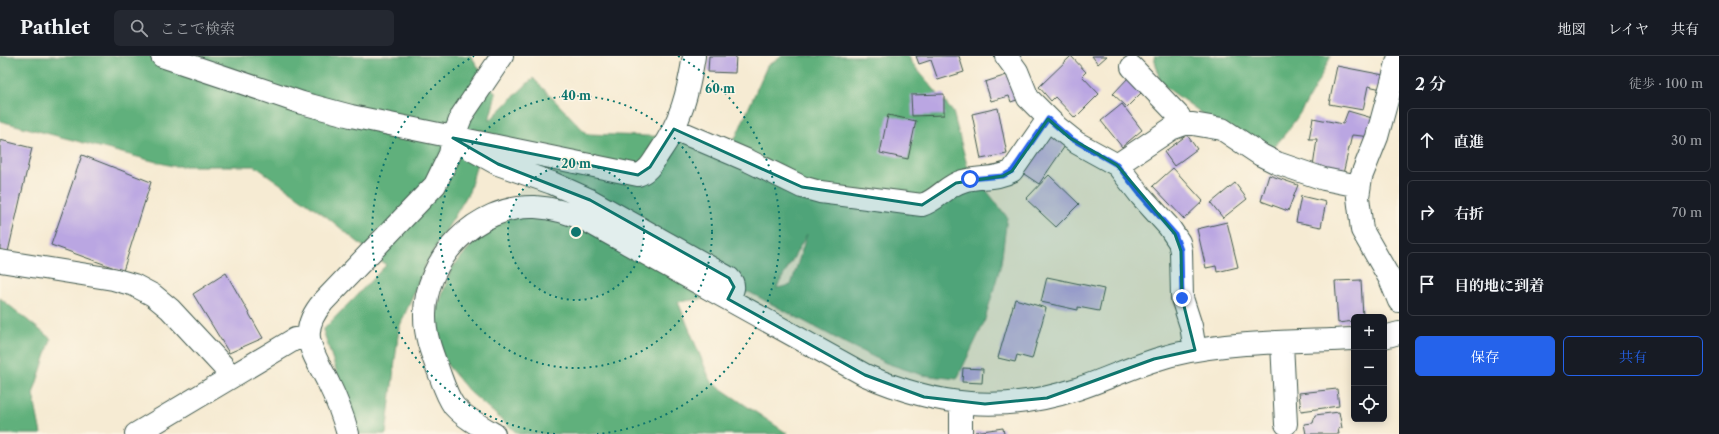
<!DOCTYPE html>
<html lang="ja">
<head>
<meta charset="utf-8">
<style>
  body { margin:0; font-family:"Libre Caslon Text","Noto Serif JP",serif; background:#242831; color:#f1f3f6 }
  .controls { position:absolute; right:12px; bottom:12px; display:grid; overflow:hidden; border-radius:6px; box-shadow:0 2px 10px #0003 }
  .controls button { width:36px; height:36px; display:grid; place-items:center; padding:0; border:0; border-bottom:1px solid #363941; background:#171b24; color:#f1f3f6; font:20px sans-serif }
  .stop { position:absolute; width:12px; height:12px; margin:-9px; border:3px solid #2563eb; border-radius:50%; background:#fff }
  .stop.end { background:#2563eb; border-color:#fff; box-shadow:0 1px 4px #0008 }
  .list { margin:0; padding:0; list-style:none }
  h2 { display:flex; justify-content:space-between; align-items:center; height:52px; margin:0; padding:0 16px; font-size:17px }
  h2 small { font-size:13px; font-weight:400; color:#9ea1a6 }
  .list li { display:grid; grid-template-columns:26px 1fr auto; gap:12px; align-items:center; box-sizing:border-box; height:64px; margin:0 8px 8px; padding:0 8px; border:1px solid #363941; border-radius:6px }
  .list b { display:block; font-size:15px; white-space:nowrap }
  .list em { font-size:13px; font-style:normal; color:#9ea1a6 }
  .actions { display:flex; gap:8px; padding:12px 16px }
  .actions a { flex:1; padding:9px 0; border:1px solid #2563eb; border-radius:6px; text-align:center; font-size:14px; color:#2563eb }
  .actions .main { background:#2563eb; color:#fff }
  .icon { flex:none; width:22px; height:22px; fill:none; stroke:currentColor; stroke-width:2; stroke-linecap:round; stroke-linejoin:round }
  .map { position:relative; flex:none; width:1399px; height:378px; overflow:hidden }
  header { display:flex; align-items:center; gap:24px; box-sizing:border-box; height:56px; padding:0 20px; background:#171b24; border-bottom:1px solid #363941 }
  header strong { font-size:19px }
  nav { display:flex; gap:22px; margin-inline-start:auto; font-size:14px }
  .search { width:280px; height:36px; background:#242831; display:flex; align-items:center; gap:10px; box-sizing:border-box; padding:0 14px; border-radius:6px; color:#9ea1a6; font-size:15px }
  main { display:flex }
  aside { flex:1; background:#171b24 }
  .map>svg:first-child { display:block }
</style>
</head>
<body>
<header>
<strong>Pathlet</strong>
<div class="search"><svg class="icon" aria-label="search" viewBox="0 0 24 24"><circle cx="10" cy="10" r="6"/><path d="M15 15l6 6"/></svg>ここで検索</div>
<nav><a>地図</a><a>レイヤ</a><a>共有</a></nav>
</header>
<main>
<div class="map">
<svg width="1399" height="378" viewBox="0 0 1399 378">
  <rect width="100%" height="100%" fill="#fcf5e5"/>
  <filter id="ink" filterUnits="userSpaceOnUse"><feTurbulence type="fractalNoise" baseFrequency=".025" numOctaves="2"/><feDisplacementMap in="SourceGraphic" scale="8" xChannelSelector="R" yChannelSelector="G"/><feConvolveMatrix kernelMatrix="1 2 1 2 8 2 1 2 1" color-interpolation-filters="sRGB"/></filter>
  <filter id="wash" filterUnits="userSpaceOnUse"><feTurbulence type="fractalNoise" baseFrequency=".012" numOctaves="4" result="noise"/><feDisplacementMap in="SourceGraphic" scale="16" xChannelSelector="R" yChannelSelector="G"/><feGaussianBlur stdDeviation="0.9" result="paint"/><feColorMatrix in="noise" values="0 0 0 0 0 0 0 0 0 0 0 0 0 0 0 0 0 1.4 0 .05"/><feComposite in="paint" operator="in"/></filter>
  <g filter="url(#wash)">
    <rect width="100%" height="100%" fill="#f6ebd3"/>
    <path fill="#61b07c" stroke="#407658" fill-rule="evenodd" d="M 0,0 L 471,0 L 496,38 L 489,65 L 533,22 L 587,78 L 735,83 L 767,10 L 781,0 L 909,0 L 911,6 L 953,56 L 967,109 L 1007,161 L 1001,208 L 984,267 L 957,323 L 922,319 L 886,307 L 845,287 L 749,236 L 678,246 L 711,326 L 788,378 L 518,378 L 469,335 L 443,304 L 432,269 L 451,213 L 489,168 L 515,152 L 570,155 L 483,86 L 469,136 L 426,208 L 399,272 L 386,378 L 357,378 L 323,274 L 386,209 L 327,161 L 255,110 L 172,110 L 0,65 ZM 807,178 L 791,229 L 777,232 L 777,231 Z
      M 1154,0 L 1331,0 C 1314,34 1297,68 1270,95 L 1254,95 L 1160,27 Z
      M 0,242 L 51,283 L 33,338 L 41,378 L 0,378 Z"/>
    <g id="blocks">
      <path fill="#baa6e2" d="M 709,0 L 736,0 L 735,17 L 708,16 Z
        M 916,0 L 959,0 L 964,16 L 938,24 L 931,4 L 919,8 Z
        M 1071,0 L 1086,16 L 1082,20 L 1099,38 L 1075,62 L 1055,41 L 1051,45 L 1039,31 Z
        M 1092,0 L 1107,0 L 1098,8 Z
        M 1337,10 L 1389,20 L 1386,34 L 1368,30 L 1363,54 L 1329,48 Z
        M 1010,18 L 1025,41 L 1011,46 L 1009,40 L 991,45 L 985,26 Z
        M 1129,21 L 1144,34 L 1127,51 L 1113,38 Z
        M 944,38 L 944,59 L 912,60 L 911,39 Z
        M 1122,48 L 1142,74 L 1122,91 L 1101,65 Z
        M 998,52 L 1007,98 L 981,103 L 972,58 Z
        M 1348,55 L 1379,64 L 1372,81 L 1352,79 L 1343,118 L 1313,111 L 1317,83 L 1309,83 L 1313,62 L 1343,68 Z
        M 888,59 L 916,65 L 908,103 L 880,97 Z
        M 1046,73 L 1067,87 L 1039,128 L 1021,116 Z
        M 1187,79 L 1197,93 L 1174,110 L 1164,96 Z
        M 0,84 L 32,92 L 8,196 L 0,194 Z
        M 82,99 L 151,126 L 123,215 L 51,189 Z
        M 1173,112 L 1203,145 L 1184,163 L 1153,130 Z
        M 1049,119 L 1079,148 L 1056,171 L 1026,143 Z
        M 1269,119 L 1298,129 L 1288,155 L 1261,145 Z
        M 1235,127 L 1247,143 L 1223,162 L 1211,147 Z
        M 1301,140 L 1326,146 L 1321,171 L 1296,166 Z
        M 1227,166 L 1238,211 L 1217,216 L 1216,210 L 1206,212 L 1197,173 Z
        M 226,217 L 263,282 L 229,297 L 193,238 Z
        M 1047,221 L 1104,233 L 1099,255 L 1078,251 L 1078,254 L 1041,246 Z
        M 1361,224 L 1363,261 L 1354,261 L 1354,265 L 1338,267 L 1335,225 Z
        M 1015,243 L 1046,252 L 1032,303 L 1017,299 L 1015,306 L 998,302 Z
        M 963,312 L 983,313 L 982,327 L 962,326 Z
        M 1337,333 L 1339,350 L 1301,355 L 1299,337 Z
        M 1339,356 L 1342,372 L 1338,373 L 1339,378 L 1306,378 L 1304,368 L 1313,367 L 1315,359 Z
        M 1003,372 L 1004,378 L 976,378 L 975,376 Z"/>
    </g>
  </g>
  <g filter="url(#ink)">
    <use href="#blocks" fill-opacity="0" stroke="#3f574c" stroke-width="1"/>
    <g fill="none" stroke-linecap="round" stroke-linejoin="round">
      <defs>
        <path id="minor" d="M 162,0 L 302,47 L 351,60 L 638,119 C 649,115 653,106 659,97 C 681,66 688,37 694,0
          M 1006,0 L 1017,15 L 1028,42 L 1057,71 L 1077,87 L 1117,109 L 1171,73 L 1185,68 L 1193,68 L 1222,73 L 1261,99 L 1277,107 L 1324,123 L 1359,130
          M 1399,0 L 1377,81 L 1361,121 L 1358,141 L 1362,174 L 1390,223 L 1399,245
          M 1132,11 L 1179,60 L 1181,69
          M 674,73 L 749,105 L 802,131 L 820,136 L 922,149 C 938,144 947,129 963,125 C 979,120 996,124 1012,115 L 1048,63
          M 469,92 L 498,108 L 552,127 L 590,144 L 729,222 C 736,229 733,235 728,243
          M 1117,109 L 1141,140 L 1169,171 L 1179,186 L 1181,195 L 1182,242 L 1191,270 L 1195,294
          M 0,205 L 113,223 L 134,229 L 153,239 L 170,253 L 223,310 L 230,322
          M 1384,281 L 1399,277
          M 1282,287 L 1286,368
          M 136,378 L 295,283 L 309,282
          M 348,378 C 343,360 336,342 328,326 C 313,296 296,277 323,246 L 435,129 L 450,98 L 453,82 L 462,59 L 502,0
          M 494,378 C 480,370 465,362 454,350 C 446,339 442,324 437,311 C 431,295 425,279 425,261 C 424,203 476,149 535,151 C 554,152 570,157 587,165 L 865,319 C 936,350 1002,358 1077,333 C 1111,322 1141,306 1176,298 C 1234,285 1295,286 1354,283
          M 961,378 L 961,347"/>
      </defs>
      <use href="#minor" stroke="#3f574c" stroke-width="24"/>
      <use href="#minor" stroke="#fff" stroke-width="22"/>
    </g>
  </g>
  <g fill="none" stroke-linecap="round" stroke-linejoin="round" filter="url(#ink)">
    <path stroke="#2563eb" stroke-width="5" d="M 970,123 L 1003,120 L 1012,115 L 1048,63 L 1070,82 L 1117,109 L 1141,140 L 1175,178 L 1181,194 L 1182,242"/>
  </g>
  <path fill="#0f766e" fill-opacity="0.2" stroke="#0f766e" stroke-width="3" stroke-linejoin="round" d="M 1048,63 L 1070,82 L 1117,109 L 1175,178 L 1181,195 L 1182,242 L 1195,294 L 1154,303 L 1047,342 L 985,348 L 924,341 L 865,319 L 728,243 L 734,231 L 729,222 L 590,144 L 498,108 L 453,82 L 638,119 L 650,111 L 674,73 L 802,131 L 922,149 L 956,127 L 1003,120 L 1012,115 Z"/>
  <circle cx="576" cy="176" r="68" fill="#0f766e" fill-opacity=".12"/>
  <g fill="none" stroke="#0f766e" stroke-width="2" stroke-dasharray="2 4">
    <circle cx="576" cy="176" r="68"/>
    <circle cx="576" cy="176" r="136"/>
    <path d="M555 378A203 203 0 0 1 474 0M678 0A203 203 0 0 1 597 378"/>
  </g>
  <circle cx="576" cy="176" r="6" fill="#0f766e" stroke="#fcf5e5" stroke-width="2"/>
  <g font-size="12" text-anchor="middle" font-weight="bold" fill="#0f766e" stroke="#fcf5e5" stroke-width="3" stroke-linejoin="round" paint-order="stroke">
    <text x="720" y="37">60 m</text>
    <text x="576" y="44">40 m</text>
    <text x="576" y="112">20 m</text>
  </g>
</svg>
<div class="controls">
<button>+</button>
<button>−</button>
<button><svg class="icon" aria-label="locate" viewBox="0 0 24 24"><circle cx="12" cy="12" r="6"/><path d="M12 2v4M12 18v4M2 12h4M18 12h4"/></svg></button>
</div>
<div class="stop" style="left:970px;top:123px"></div>
<div class="stop end" style="left:1182px;top:242px"></div>
</div>
<aside>
<h2>2 分<small>徒歩 · 100 m</small></h2>
<ul class="list">
<li><svg class="icon" aria-label="ahead" viewBox="0 0 24 24"><path d="M12 20V5M6 11l6-6 6 6"/></svg><div><b>直進</b></div><em>30 m</em></li>
<li><svg class="icon" aria-label="right" viewBox="0 0 24 24"><path d="M7 20v-9h11M14 6l5 5-5 5"/></svg><div><b>右折</b></div><em>70 m</em></li>
<li><svg class="icon" aria-label="arrive" viewBox="0 0 24 24"><path d="M6 21V4h12l-3 4 3 4H6"/></svg><div><b>目的地に到着</b></div></li>
</ul>
<div class="actions"><a class="main">保存</a><a>共有</a></div>
</aside>
</main>
</body>
</html>
